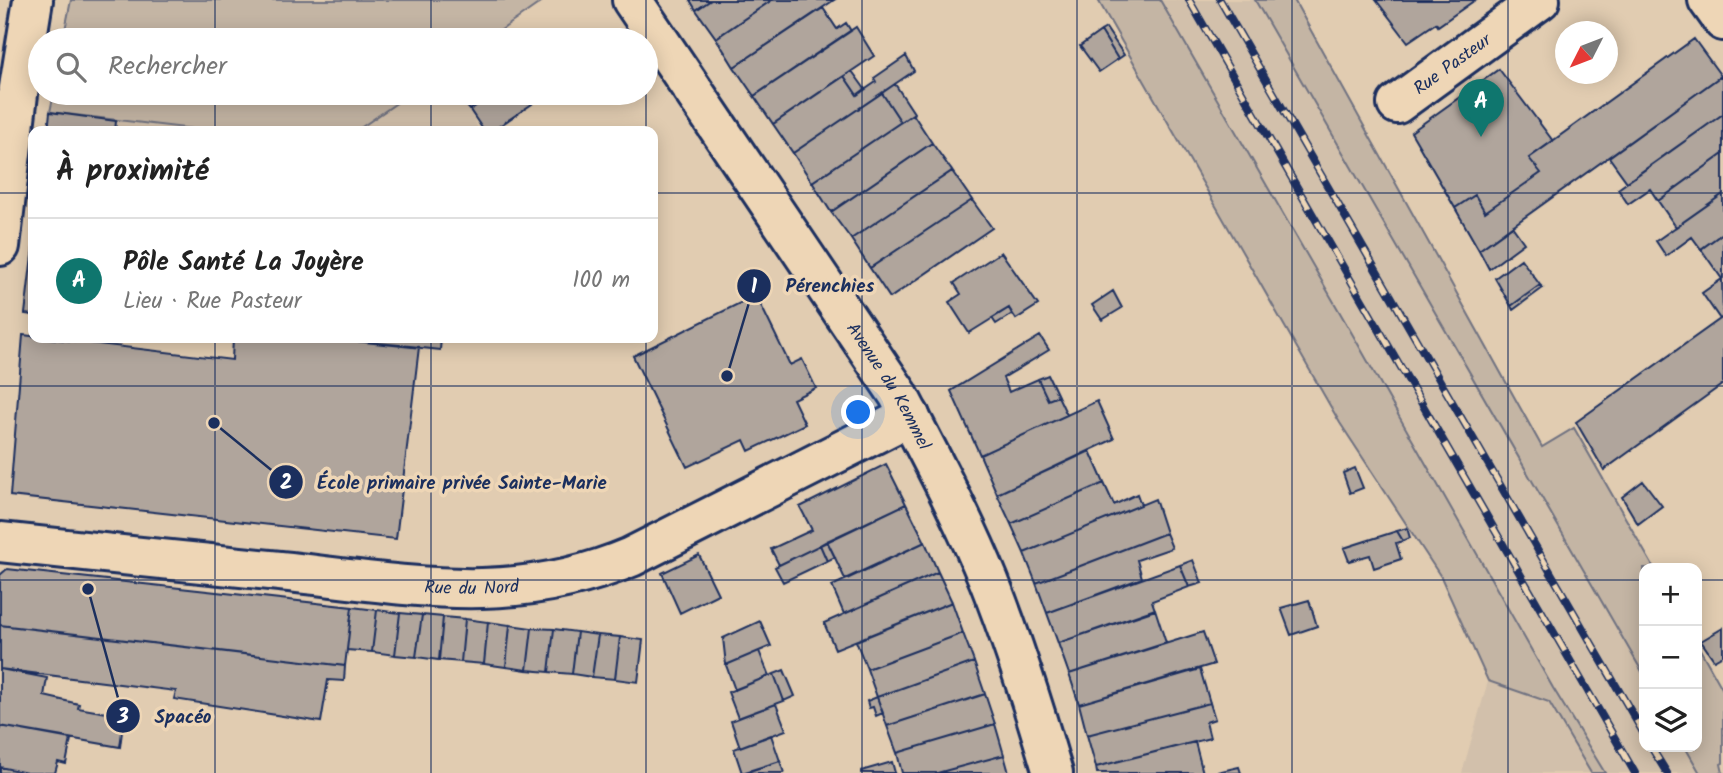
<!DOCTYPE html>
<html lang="fr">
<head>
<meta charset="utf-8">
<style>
  body { margin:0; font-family:Kalam,sans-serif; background:#f2f2f2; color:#222 }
  .controls { position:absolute; right:21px; bottom:21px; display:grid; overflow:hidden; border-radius:14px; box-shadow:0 4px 18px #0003 }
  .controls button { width:63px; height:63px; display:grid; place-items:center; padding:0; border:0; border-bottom:2px solid #e0e0e0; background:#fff; color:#222; font:35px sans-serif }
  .compass { position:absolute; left:1555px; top:21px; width:63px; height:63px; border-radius:50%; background:#fff; box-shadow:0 4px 18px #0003; rotate:228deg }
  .you { position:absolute; left:859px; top:413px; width:24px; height:24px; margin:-18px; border:5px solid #fff; border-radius:50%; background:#1a73e8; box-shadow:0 0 0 10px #1a73e833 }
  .badge { display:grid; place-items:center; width:46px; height:46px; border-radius:50%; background:#0f766e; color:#fff; font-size:23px; font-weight:700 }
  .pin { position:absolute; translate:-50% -58px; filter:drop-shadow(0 2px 4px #0008) }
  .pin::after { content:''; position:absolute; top:37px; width:24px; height:21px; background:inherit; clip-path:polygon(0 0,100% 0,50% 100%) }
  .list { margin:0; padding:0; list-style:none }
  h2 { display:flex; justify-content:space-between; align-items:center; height:91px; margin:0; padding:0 28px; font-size:30px }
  h2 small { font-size:23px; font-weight:400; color:#767676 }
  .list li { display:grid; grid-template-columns:46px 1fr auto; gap:21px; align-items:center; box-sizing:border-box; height:126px; padding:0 28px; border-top:2px solid #e0e0e0 }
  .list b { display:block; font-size:26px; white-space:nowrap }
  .list p { margin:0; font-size:23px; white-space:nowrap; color:#767676 }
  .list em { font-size:23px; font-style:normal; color:#767676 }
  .icon { flex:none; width:38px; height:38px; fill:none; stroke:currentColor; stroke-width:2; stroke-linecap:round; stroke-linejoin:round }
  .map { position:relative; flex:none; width:1723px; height:773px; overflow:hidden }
  .search { position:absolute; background:#fff; box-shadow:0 4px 18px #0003; left:28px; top:28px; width:630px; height:77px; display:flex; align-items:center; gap:18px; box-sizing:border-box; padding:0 24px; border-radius:38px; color:#767676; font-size:26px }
  .panel { position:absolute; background:#fff; box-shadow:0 4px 18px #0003; left:28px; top:126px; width:630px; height:217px; border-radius:14px }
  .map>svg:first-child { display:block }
</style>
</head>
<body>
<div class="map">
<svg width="1723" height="773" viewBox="0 0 1723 773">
  <rect width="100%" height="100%" fill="#e1ccb1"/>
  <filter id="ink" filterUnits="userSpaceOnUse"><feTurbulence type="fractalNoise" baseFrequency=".0143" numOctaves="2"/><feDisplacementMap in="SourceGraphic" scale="14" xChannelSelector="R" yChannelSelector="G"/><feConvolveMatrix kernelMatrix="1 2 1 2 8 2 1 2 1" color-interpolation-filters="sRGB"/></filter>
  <g filter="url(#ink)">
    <path fill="#d2c0ab" d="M 1160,0 L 1255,0 L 1644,675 L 1644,747 L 1685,747 L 1700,773 L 1605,773 L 1553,688 L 1354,337 Z
      M 411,93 L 463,93 L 479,131 L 356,131 Z
      M 50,112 L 213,131 L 48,131 Z
      M 1488,681 L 1549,702 L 1591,773 L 1462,773 Z"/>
    <path fill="#c4b5a4" stroke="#707281" stroke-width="2" d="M 71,0 L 544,0 L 487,40 L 63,40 Z
      M 1098,0 L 1160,0 L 1354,337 L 1553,688 L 1605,773 L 1591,773 L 1549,702 L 1488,681 L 1441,577 L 1340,423 Z
      M 1255,0 L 1294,0 L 1542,447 L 1574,428 L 1654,568 L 1644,568 L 1644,675 Z
      M 54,93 L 411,93 L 356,131 L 210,131 L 50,112 Z
      M 1697,644 L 1723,690 L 1723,763 L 1721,764 L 1723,773 L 1700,773 L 1685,747 L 1697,747 Z"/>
    <path fill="#b0a59c" stroke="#1b2f5e" stroke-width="2" d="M 690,0 L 711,0 L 696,10 Z
      M 711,0 L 772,0 L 716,38 L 696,10 Z
      M 772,0 L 834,0 L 734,67 L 716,38 Z
      M 1376,0 L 1475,0 L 1438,26 L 1436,23 L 1408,42 Z
      M 823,8 L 837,29 L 846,23 L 851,31 L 754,96 L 734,67 Z
      M 856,27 L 874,56 L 773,124 L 754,96 Z
      M 1106,28 L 1124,55 L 1118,59 L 1101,31 Z
      M 1101,31 L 1118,59 L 1099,72 L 1080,46 Z
      M 1694,39 L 1721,76 L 1479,250 L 1455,208 L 1475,195 L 1485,212 L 1541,173 L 1529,158 Z
      M 906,56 L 914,71 L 793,153 L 773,124 L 844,76 L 857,95 L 876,82 L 874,78 Z
      M 1499,69 L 1553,141 L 1529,158 L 1541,173 L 1485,212 L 1475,195 L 1455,208 L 1411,132 Z
      M 852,71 L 865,89 L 857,95 L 844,76 Z
      M 1721,76 L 1723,79 L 1723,114 L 1627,182 L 1609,157 Z
      M 895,84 L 914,113 L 901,122 L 882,93 Z
      M 469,93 L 495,93 L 470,110 L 465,104 L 473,98 Z
      M 495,93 L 524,93 L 532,104 L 492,131 L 484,131 L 470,110 Z
      M 882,93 L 901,122 L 812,182 L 793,153 Z
      M 50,112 L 116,121 L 115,131 L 48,131 Z
      M 913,114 L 932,143 L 831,212 L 812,182 Z
      M 1723,114 L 1723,154 L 1658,201 L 1650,189 L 1628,204 L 1618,189 Z
      M 932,143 L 952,171 L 851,239 L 831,212 Z
      M 1723,154 L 1723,194 L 1676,227 L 1658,201 Z
      M 952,171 L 972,200 L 870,268 L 851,239 Z
      M 1723,194 L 1723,233 L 1701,249 L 1692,237 L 1666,256 L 1656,241 Z
      M 972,200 L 992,228 L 890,298 L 870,268 Z
      M 1512,226 L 1524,243 L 1489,269 L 1479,250 Z
      M 1723,233 L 1723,278 L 1722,279 L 1701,249 Z
      M 33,247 L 33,315 L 25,314 Z
      M 1001,252 L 1038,305 L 1016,319 L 1009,308 L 969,333 L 949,302 L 961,294 L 954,283 Z
      M 1521,259 L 1540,285 L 1511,306 L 1495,278 Z
      M 1722,279 L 1723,317 L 1720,319 L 1702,293 Z
      M 1540,285 L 1543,288 L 1513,310 L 1511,306 Z
      M 1113,291 L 1122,308 L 1102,320 L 1092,305 Z
      M 756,295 L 790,365 L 802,359 L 816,388 L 793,399 L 805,424 L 749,451 L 744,440 L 687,467 L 633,356 Z
      M 1009,308 L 1012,314 L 996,324 L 992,318 Z
      M 1723,317 L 1723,384 L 1604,470 L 1576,422 Z
      M 23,335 L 232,360 L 233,338 L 326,338 L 419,347 L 396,539 L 10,496 Z
      M 1040,336 L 1049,350 L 1003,378 L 1009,392 L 1038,379 L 1048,400 L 1058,396 L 1067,415 L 980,455 L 951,391 Z
      M 326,338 L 441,338 L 440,350 Z
      M 1048,375 L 1058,396 L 1048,400 L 1038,379 Z
      M 1097,401 L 1114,439 L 997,494 L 980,455 Z
      M 1090,451 L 1104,483 L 1011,524 L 997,494 Z
      M 886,464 L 906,504 L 779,565 L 771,549 L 812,530 L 800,507 Z
      M 1355,468 L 1363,488 L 1350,493 L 1343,473 Z
      M 1643,481 L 1662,506 L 1638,524 L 1622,497 Z
      M 1104,483 L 1114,505 L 1137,494 L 1141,505 L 1024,553 L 1011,524 Z
      M 1155,499 L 1166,533 L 1036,583 L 1024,553 Z
      M 906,504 L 925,542 L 845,579 L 827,541 Z
      M 1407,528 L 1410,538 L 1403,541 L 1397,531 Z
      M 1397,531 L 1403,541 L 1396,543 L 1401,559 L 1374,568 L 1370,555 L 1349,561 L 1344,548 Z
      M 1166,533 L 1172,548 L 1137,560 L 1142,578 L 1047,613 L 1036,583 Z
      M 827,541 L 835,557 L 827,561 L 820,545 Z
      M 925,542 L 938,572 L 844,614 L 832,586 Z
      M 820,545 L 827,561 L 783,582 L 775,567 Z
      M 699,555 L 718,594 L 680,613 L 662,573 Z
      M 1193,560 L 1202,583 L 1189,587 L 1180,565 Z
      M 1180,565 L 1189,587 L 1152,601 L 1155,610 L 1058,643 L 1047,613 Z
      M 7,569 L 352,607 L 345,666 L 0,625 L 0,575 Z
      M 938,572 L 952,602 L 835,649 L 824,623 Z
      M 1309,600 L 1317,626 L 1291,635 L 1281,608 Z
      M 952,602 L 963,633 L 867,669 L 856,641 Z
      M 352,607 L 377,610 L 372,652 L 347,650 Z
      M 1155,609 L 1166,643 L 1069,674 L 1058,643 Z
      M 377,610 L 400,613 L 395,655 L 372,652 Z
      M 400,613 L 422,615 L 416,657 L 395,655 Z
      M 422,615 L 443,617 L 439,660 L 416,657 Z
      M 443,617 L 465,619 L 461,662 L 439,660 Z
      M 465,619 L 488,622 L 484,664 L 461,662 Z
      M 760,621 L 771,646 L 726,665 L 723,638 Z
      M 488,622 L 510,625 L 506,667 L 484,664 Z
      M 0,625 L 345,666 L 344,681 L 328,680 L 321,722 L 174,699 L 176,691 L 0,669 Z
      M 510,625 L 532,628 L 527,670 L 506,667 Z
      M 532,628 L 554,629 L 549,672 L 527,670 Z
      M 1723,628 L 1723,655 L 1714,660 L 1701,641 Z
      M 554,629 L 577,632 L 572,674 L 549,672 Z
      M 577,632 L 598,635 L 592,677 L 572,674 Z
      M 1203,632 L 1214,664 L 1079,704 L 1069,674 Z
      M 963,633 L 974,662 L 877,697 L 867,669 Z
      M 598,635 L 620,637 L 615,679 L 592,677 Z
      M 620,637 L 643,640 L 638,682 L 615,679 Z
      M 759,651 L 769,676 L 735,690 L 726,665 Z
      M 974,662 L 985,694 L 887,726 L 877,697 Z
      M 0,669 L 47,678 L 44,696 L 79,704 L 78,708 L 124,716 L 120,747 L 0,726 Z
      M 1200,669 L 1210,703 L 1087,735 L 1079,704 Z
      M 784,670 L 795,696 L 784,701 L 774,674 Z
      M 774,674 L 784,701 L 738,718 L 728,692 Z
      M 985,694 L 995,724 L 897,753 L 887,726 Z
      M 877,697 L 883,713 L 876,716 L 873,707 L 869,708 L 867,701 Z
      M 1210,703 L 1215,719 L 1206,722 L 1210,738 L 1096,767 L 1087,735 Z
      M 776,704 L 786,730 L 740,747 L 731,721 Z
      M 995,724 L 1004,755 L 937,773 L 902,773 L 897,753 Z
      M 0,726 L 71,739 L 66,764 L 58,762 L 55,773 L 27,773 L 0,767 Z
      M 771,735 L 780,761 L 742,773 L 734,749 Z
      M 1195,742 L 1203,773 L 1097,773 L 1096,767 Z
      M 1004,755 L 1009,773 L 937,773 Z
      M 780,761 L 784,773 L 744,773 Z
      M 892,762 L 895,773 L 861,773 L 861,771 Z
      M 0,767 L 27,773 L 0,773 Z
      M 1239,767 L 1241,773 L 1213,773 Z"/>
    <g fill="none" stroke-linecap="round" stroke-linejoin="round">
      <defs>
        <g id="minor">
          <path id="s1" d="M 632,0 L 898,394 C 930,456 963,517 989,581 C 1014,644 1034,708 1053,773"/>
          <path d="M 1708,0 L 1723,21"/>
          <path id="s2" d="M 1397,104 L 1540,0"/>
          <path id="s3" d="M 0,542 C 93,552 187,562 280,571 C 404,584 511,608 631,557 L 910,416"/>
        </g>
        <path id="tertiary" d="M 0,246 L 18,94 L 33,0"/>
      </defs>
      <use href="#minor" stroke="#1b2f5e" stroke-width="44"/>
      <use href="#tertiary" stroke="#1b2f5e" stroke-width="44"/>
      <use href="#minor" stroke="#eed6b6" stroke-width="38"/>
      <use href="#tertiary" stroke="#eed6b6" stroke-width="38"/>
      <defs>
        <path id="rail" d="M 1189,0 L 1635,773
          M 1220,0 L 1644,734
          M 1651,747 L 1667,773"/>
      </defs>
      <use href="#rail" stroke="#1b2f5e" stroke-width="8"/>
      <use href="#rail" stroke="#eed6b6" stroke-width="5" stroke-dasharray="16" stroke-linecap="butt"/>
    </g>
  </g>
  <path fill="none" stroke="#1b2f5e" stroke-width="2" stroke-opacity="0.55" d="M 215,0 L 215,40M 431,0 L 431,40M 646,0 L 646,131M 862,0 L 862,773M 1077,0 L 1077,773M 1292,0 L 1292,773M 1508,0 L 1508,773M 215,93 L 215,131M 431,93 L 431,131M 0,193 L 33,193M 653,193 L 1723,193M 215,338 L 215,773M 431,338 L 431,773M 646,338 L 646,773M 0,386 L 1723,386M 0,580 L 1644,580M 1697,580 L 1723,580"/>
  <g text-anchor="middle" stroke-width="7" stroke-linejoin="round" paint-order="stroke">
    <g font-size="18" fill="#1b2f5e" stroke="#eed6b6">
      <text dy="6" stroke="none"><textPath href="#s2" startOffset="68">Rue Pasteur</textPath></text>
      <text dy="6" stroke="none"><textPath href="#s1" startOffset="464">Avenue du Kemmel</textPath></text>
      <text dy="6" stroke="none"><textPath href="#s3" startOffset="474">Rue du Nord</textPath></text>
    </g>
  </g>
  <path fill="none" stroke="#1b2f5e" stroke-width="2.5" d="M727 376L754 286M214 423L286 482M88 589L123 716"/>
  <g fill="#1b2f5e" stroke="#eed6b6" stroke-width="2.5">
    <circle cx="727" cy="376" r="7"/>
    <circle cx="214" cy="423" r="7"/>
    <circle cx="88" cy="589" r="7"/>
    <circle cx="754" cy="286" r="18"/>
    <circle cx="286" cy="482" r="18"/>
    <circle cx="123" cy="716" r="18"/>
  </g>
  <g font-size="21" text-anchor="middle" font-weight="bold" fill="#fff">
    <text x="754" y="293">1</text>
    <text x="286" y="489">2</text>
    <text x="123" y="723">3</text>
  </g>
  <g font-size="19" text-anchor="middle" font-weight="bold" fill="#1b2f5e" stroke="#eed6b6" stroke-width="7" stroke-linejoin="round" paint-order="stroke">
    <text x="830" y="292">Pérenchies</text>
    <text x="462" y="489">École primaire privée Sainte-Marie</text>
    <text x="183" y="723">Spacéo</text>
  </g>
</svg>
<div class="controls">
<button>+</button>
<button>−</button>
<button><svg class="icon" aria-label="layers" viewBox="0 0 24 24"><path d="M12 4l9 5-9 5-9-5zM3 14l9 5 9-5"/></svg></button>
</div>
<svg class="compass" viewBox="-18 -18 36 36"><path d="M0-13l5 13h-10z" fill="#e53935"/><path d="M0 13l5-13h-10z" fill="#767676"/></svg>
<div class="you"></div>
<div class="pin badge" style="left:1481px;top:137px">A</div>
<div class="search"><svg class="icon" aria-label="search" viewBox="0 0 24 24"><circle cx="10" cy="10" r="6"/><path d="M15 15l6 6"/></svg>Rechercher</div>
<section class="panel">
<h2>À proximité<small></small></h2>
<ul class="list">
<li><span class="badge">A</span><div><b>Pôle Santé La Joyère</b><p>Lieu · Rue Pasteur</p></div><em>100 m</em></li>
</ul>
</section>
</div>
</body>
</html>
